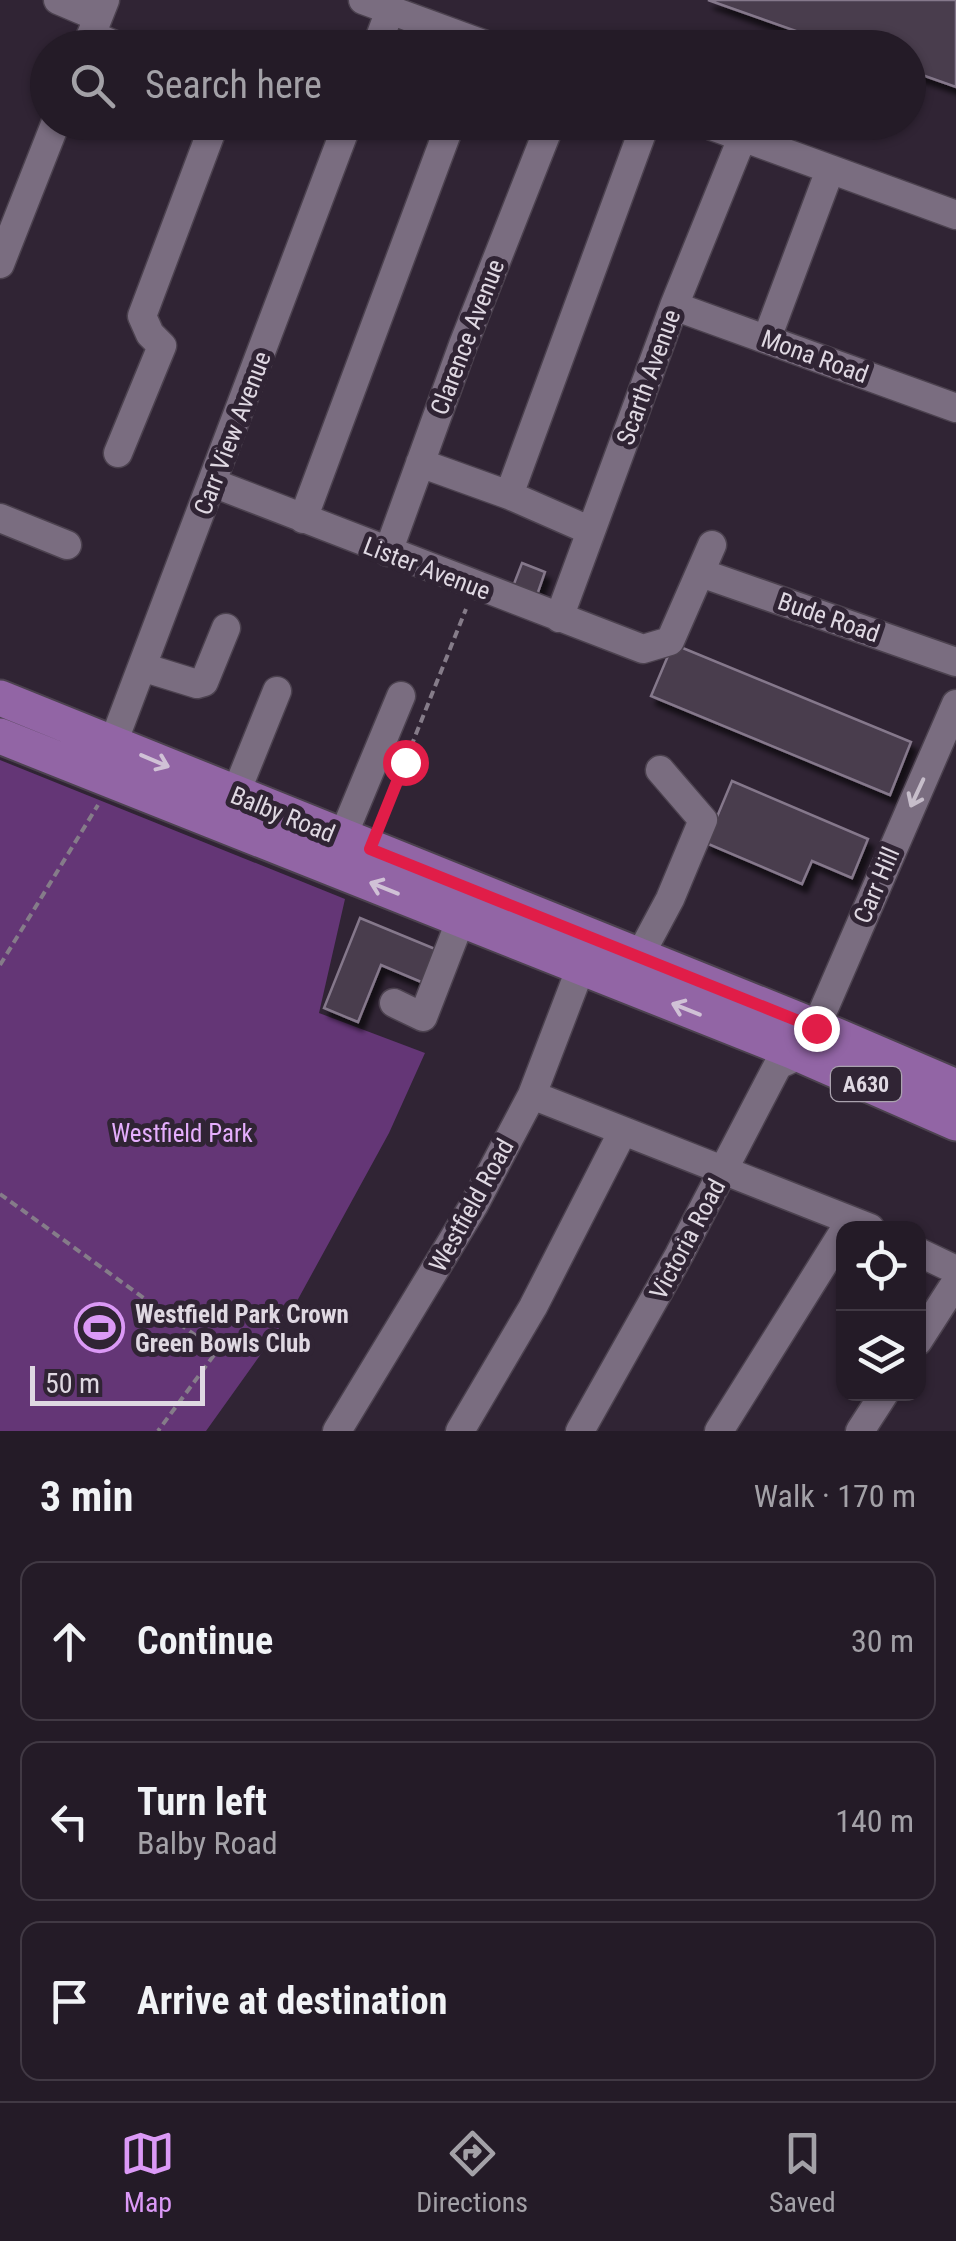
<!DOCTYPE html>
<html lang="en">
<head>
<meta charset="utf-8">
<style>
  body { margin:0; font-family:"Roboto Condensed",sans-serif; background:#302833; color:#f1f3f6 }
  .controls { position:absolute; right:30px; bottom:30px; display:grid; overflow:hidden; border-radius:20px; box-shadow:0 2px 8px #0004 }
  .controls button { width:90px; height:90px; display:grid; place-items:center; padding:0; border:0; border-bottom:2px solid #413944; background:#241b27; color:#f1f3f6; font:50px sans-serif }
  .scale { position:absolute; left:30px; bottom:25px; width:175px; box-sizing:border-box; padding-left:10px; border:5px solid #dfd8e2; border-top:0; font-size:28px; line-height:35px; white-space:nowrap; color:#dfd8e2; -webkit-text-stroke:8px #302434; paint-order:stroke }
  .stop { position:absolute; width:30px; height:30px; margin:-22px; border:8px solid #e11d48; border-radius:50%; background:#fff }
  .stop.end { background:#e11d48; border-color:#fff; box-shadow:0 2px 10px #0008 }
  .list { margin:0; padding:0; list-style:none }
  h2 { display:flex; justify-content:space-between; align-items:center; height:130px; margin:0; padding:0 40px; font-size:42px }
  h2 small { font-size:32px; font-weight:400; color:#a3a1a7 }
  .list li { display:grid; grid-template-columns:65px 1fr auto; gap:30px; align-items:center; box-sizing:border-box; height:160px; margin:0 20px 20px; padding:0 20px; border:2px solid #413944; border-radius:20px }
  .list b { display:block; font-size:38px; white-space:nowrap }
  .list p { margin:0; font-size:32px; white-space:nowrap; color:#a3a1a7 }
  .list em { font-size:32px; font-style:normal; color:#a3a1a7 }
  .icon { flex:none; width:55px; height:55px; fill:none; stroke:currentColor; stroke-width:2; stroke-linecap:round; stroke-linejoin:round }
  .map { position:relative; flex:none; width:956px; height:1431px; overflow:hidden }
  .search { position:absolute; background:#241b27; box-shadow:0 2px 8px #0004; left:30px; right:30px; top:30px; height:110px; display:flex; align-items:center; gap:25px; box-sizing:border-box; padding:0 35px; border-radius:55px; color:#a3a1a7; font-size:38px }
  .sheet { height:670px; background:#241b27 }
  nav { display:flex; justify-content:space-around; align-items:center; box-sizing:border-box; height:140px; border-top:2px solid #413944; background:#241b27; font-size:28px; color:#a3a1a7 }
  nav a { display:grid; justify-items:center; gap:5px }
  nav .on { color:#db99f6 }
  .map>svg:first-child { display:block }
</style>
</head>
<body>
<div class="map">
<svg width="956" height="1431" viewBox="0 0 956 1431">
  <defs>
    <filter id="shadow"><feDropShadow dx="5" dy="8" stdDeviation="2.5" flood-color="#0009"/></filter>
  </defs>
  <rect width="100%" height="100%" fill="#302434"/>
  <path fill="#643676" d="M 0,760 L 345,899 L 319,1013 L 425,1053 L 389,1133 L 291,1312 L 206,1431 L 0,1431 Z"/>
  <path fill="#483c4e" stroke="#85788b" stroke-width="2.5" filter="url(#shadow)" d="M 708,0 L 956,0 L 956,87 L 908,70 L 908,48 L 844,48 Z
    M 522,563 L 545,572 L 536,598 L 512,589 Z
    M 673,644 L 911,742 L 890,795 L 651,696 Z
    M 732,781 L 868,839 L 852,878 L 812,861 L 802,884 L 706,843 Z
    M 360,918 L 440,951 L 426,984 L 381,965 L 358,1022 L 324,1008 Z"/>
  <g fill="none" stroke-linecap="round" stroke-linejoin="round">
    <defs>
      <path id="minor" d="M 58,0 L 98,17
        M 363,0 L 494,48
        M 91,35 L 122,48
        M 86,48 L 105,0
        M 376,48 L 390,10
        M 701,122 L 956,215
        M 0,264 L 56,122
        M 674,306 L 956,408
        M 767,338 L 830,170
        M 118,453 L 162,346 L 150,334 L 142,316 L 215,122
        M 420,463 L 509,495 L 591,531
        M 213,483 L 643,649 L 670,641 L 712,545
        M 509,495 L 646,122
        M 0,518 L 67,545
        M 303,519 L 451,122
        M 388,552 L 463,345 L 551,122
        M 701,573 L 956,662
        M 559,618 L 674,306 L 742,138
        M 142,667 L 197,684 L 204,682 L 226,628
        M 113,743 L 348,122
        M 235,795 L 277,691
        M 342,838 L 401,696
        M 639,957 L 670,899 L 703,820 L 660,770
        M 394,1003 L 423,1017 L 461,919
        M 802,1034 L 816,1027 L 956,704
        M 532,1095 L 870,1228
        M 918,1252 L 956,1270
        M 918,1341 L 956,1282
        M 337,1431 L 474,1205 L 532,1095 L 581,967
        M 460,1431 L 533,1307 L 622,1133
        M 580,1431 L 679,1255 L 778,1065 L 800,1055
        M 719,1431 L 844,1231
        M 860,1431 L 884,1394"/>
      <path id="major" d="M 0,698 L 816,1027 L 956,1087
        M 0,736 L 792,1051 L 956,1123"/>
    </defs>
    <use href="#minor" stroke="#4c424f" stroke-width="31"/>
    <use href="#major" stroke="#4c424f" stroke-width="39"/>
    <path stroke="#857c89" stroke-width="4" stroke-dasharray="8 5" stroke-linecap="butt" d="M 382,819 L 466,609
      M 0,965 L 98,805
      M 0,1194 L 217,1351 L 158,1431"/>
    <use href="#minor" stroke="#7a6d80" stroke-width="28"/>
    <use href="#major" stroke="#9265a5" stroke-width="35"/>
  </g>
  <defs><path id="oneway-shaft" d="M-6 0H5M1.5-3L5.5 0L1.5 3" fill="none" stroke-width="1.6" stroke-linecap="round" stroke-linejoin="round" transform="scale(2.5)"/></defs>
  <g stroke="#d0c1d6">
    <use href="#oneway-shaft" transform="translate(155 761) rotate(23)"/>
    <use href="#oneway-shaft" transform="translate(384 888) rotate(-158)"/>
    <use href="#oneway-shaft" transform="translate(686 1009) rotate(-158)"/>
  </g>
  <use stroke="#c6bdca" href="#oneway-shaft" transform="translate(917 793) rotate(115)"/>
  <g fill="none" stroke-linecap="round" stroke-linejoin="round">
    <path stroke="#e11d48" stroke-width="12" d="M 405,762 L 370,849 L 816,1028"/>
  </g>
  <defs>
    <symbol id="stadium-ring" viewBox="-11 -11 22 22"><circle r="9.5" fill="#302434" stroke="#db99f6" stroke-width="1.5"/><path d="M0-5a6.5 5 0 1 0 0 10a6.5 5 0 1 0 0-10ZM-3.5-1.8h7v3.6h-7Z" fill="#db99f6"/></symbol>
  </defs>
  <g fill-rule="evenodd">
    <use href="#stadium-ring" x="72" y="1300" width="55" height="55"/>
  </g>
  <g text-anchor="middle" stroke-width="10" stroke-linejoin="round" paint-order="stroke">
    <rect fill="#302434" stroke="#aaa2ae" stroke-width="2.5" x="831" y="1067" width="70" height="34" rx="8"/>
    <g font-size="22" font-weight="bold" fill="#dfd8e2">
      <text x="866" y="1092">A630</text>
    </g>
    <g font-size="25" fill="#dfd8e2" stroke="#302434">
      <text transform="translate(467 337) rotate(-69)" y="9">Clarence Avenue</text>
      <text transform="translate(815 356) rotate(20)" y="9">Mona Road</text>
      <text transform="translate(648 377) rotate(-70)" y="9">Scarth Avenue</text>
      <text transform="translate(232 433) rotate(-69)" y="9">Carr View Avenue</text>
      <text transform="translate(427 568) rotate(21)" y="9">Lister Avenue</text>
      <text transform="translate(829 617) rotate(19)" y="9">Bude Road</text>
      <text transform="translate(283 814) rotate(22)" y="9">Balby Road</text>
      <text transform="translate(876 885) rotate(-67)" y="9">Carr Hill</text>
      <text transform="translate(471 1205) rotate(-61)" y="9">Westfield Road</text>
      <text transform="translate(687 1239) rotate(-62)" y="9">Victoria Road</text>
    </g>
    <g font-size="25" fill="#e5aefd" stroke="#302434">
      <text x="182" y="1142">Westfield Park</text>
    </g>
    <g font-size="25" font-weight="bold" fill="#dfd8e2" stroke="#302434" text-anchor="start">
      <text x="135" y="1323">Westfield Park Crown<tspan x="135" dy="29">Green Bowls Club</tspan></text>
    </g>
  </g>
</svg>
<div class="controls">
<button><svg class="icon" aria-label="locate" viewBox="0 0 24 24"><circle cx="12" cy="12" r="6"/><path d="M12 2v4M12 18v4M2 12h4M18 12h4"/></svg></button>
<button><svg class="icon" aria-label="layers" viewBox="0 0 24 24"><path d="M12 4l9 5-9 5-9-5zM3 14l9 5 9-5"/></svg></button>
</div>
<div class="scale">50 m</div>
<div class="stop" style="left:405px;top:762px"></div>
<div class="stop end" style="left:816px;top:1028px"></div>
<div class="search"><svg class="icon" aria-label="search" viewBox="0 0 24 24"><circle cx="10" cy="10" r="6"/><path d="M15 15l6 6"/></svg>Search here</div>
</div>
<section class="sheet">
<h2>3 min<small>Walk · 170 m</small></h2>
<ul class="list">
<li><svg class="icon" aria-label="ahead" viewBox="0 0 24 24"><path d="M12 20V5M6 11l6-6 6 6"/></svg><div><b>Continue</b></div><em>30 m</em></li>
<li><svg class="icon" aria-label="left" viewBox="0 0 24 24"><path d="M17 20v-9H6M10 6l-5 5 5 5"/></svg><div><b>Turn left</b><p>Balby Road</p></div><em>140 m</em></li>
<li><svg class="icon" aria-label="arrive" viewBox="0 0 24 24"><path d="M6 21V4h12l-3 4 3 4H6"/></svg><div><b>Arrive at destination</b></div></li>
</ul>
</section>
<nav>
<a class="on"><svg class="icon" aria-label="map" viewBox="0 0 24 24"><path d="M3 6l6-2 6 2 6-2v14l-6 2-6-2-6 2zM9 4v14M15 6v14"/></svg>Map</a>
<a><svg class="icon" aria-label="directions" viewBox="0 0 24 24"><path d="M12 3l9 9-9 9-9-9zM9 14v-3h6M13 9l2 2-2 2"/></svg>Directions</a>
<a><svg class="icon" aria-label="saved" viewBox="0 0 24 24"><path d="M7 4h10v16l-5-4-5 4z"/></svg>Saved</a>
</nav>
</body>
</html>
